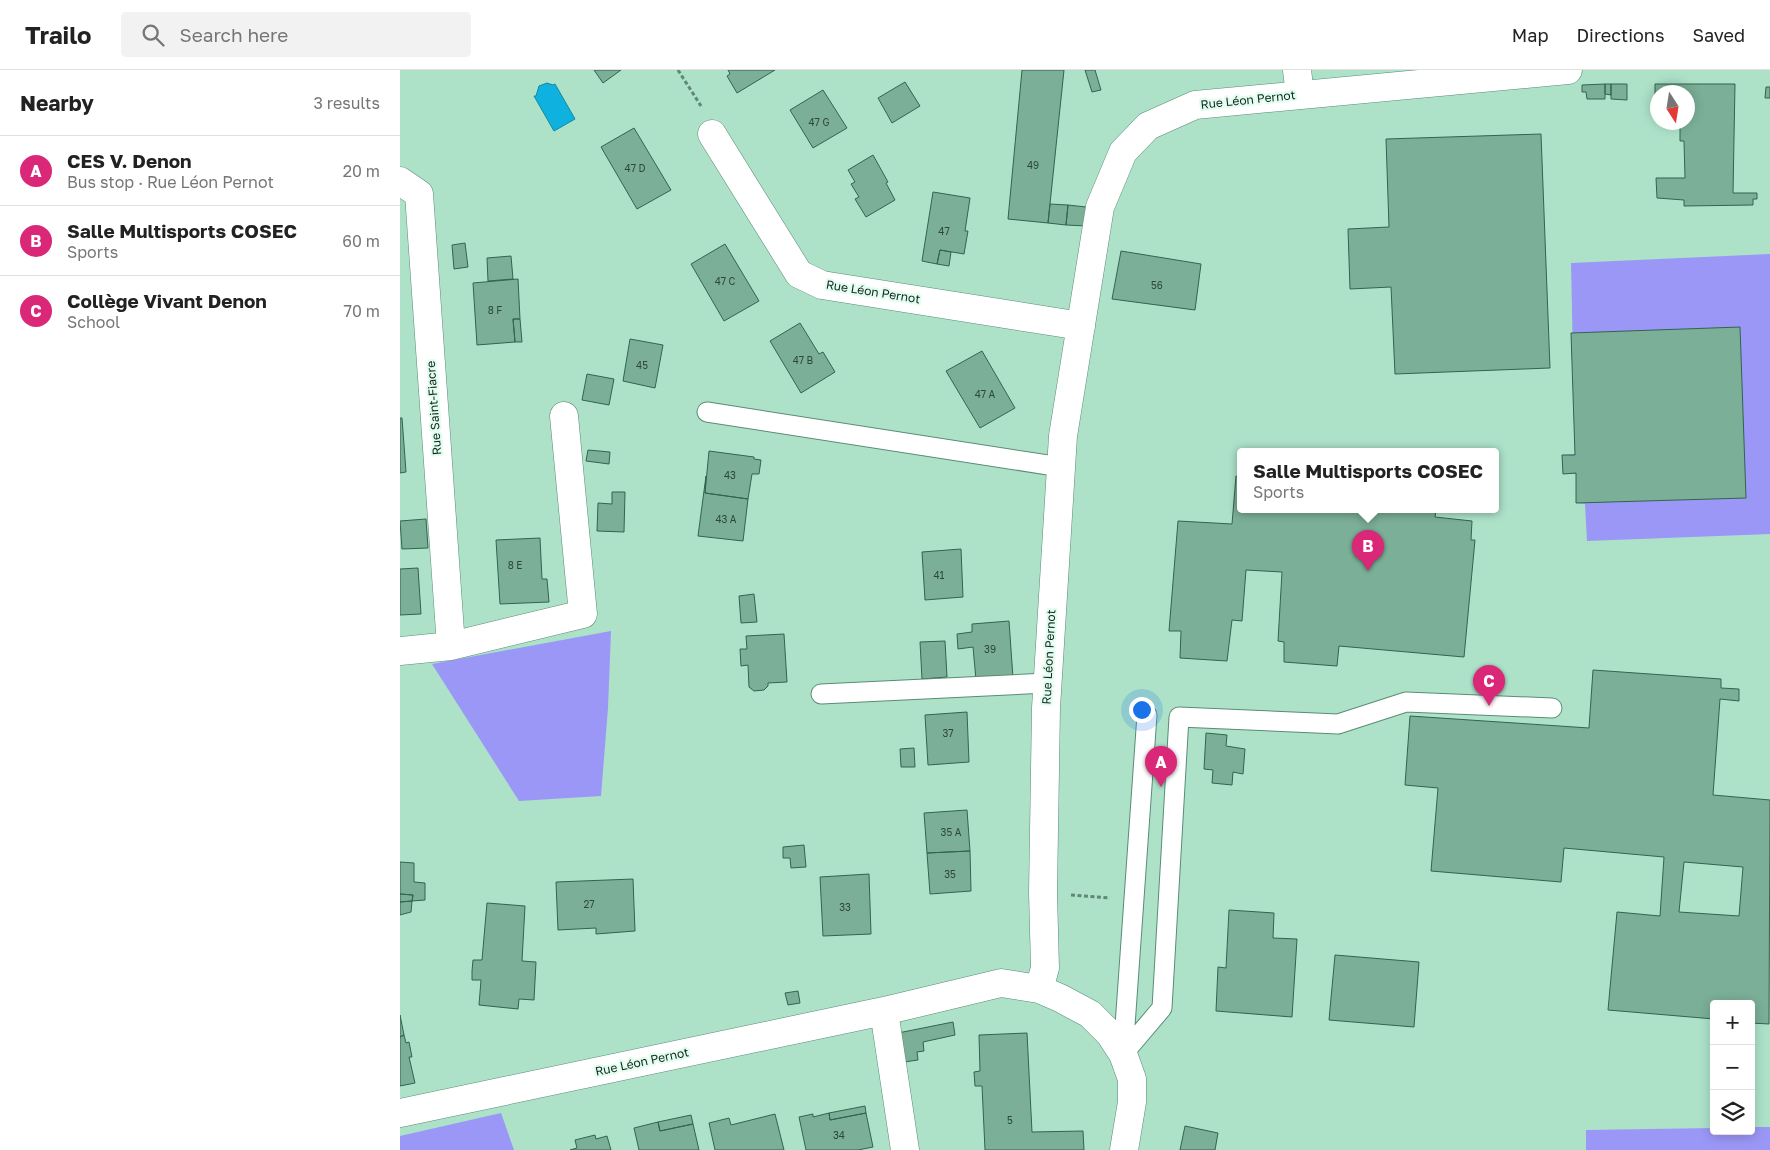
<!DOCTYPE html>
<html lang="en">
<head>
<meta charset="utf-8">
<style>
  body { margin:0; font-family:"Golos Text",sans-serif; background:#f2f2f2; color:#222 }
  .controls { position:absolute; right:15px; bottom:15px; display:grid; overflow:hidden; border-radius:5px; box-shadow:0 2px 12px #0003 }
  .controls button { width:45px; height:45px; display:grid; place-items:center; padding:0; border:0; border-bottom:1px solid #e0e0e0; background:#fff; color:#222; font:25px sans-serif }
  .compass { position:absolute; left:1250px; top:15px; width:45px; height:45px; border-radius:50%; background:#fff; box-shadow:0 2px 12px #0003; rotate:168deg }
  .you { position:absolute; left:741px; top:639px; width:18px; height:18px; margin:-12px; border:4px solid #fff; border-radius:50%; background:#1a73e8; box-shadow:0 0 0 8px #1a73e833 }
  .badge { display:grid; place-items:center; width:32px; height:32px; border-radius:50%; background:#db2777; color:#fff; font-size:16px; font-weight:700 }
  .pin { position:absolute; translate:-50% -41px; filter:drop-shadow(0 1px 2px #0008) }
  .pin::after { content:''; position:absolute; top:26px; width:18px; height:15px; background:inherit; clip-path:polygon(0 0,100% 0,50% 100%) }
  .popup { position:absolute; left:837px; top:378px; width:262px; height:65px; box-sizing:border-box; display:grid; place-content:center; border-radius:5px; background:#fff; filter:drop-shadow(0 1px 4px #0005); font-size:16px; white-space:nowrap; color:#767676 }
  .popup b { font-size:19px; color:#222 }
  .popup::after { content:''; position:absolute; left:50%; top:100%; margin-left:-10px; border:10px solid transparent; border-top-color:#fff }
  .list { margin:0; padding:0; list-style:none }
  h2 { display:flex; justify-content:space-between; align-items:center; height:65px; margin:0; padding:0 20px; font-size:21px }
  h2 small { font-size:16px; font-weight:400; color:#767676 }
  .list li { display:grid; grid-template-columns:32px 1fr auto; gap:15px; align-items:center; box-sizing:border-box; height:70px; padding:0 20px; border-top:1px solid #e0e0e0 }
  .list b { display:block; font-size:19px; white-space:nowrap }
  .list p { margin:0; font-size:16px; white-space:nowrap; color:#767676 }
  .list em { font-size:16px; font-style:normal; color:#767676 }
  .icon { flex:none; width:28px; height:28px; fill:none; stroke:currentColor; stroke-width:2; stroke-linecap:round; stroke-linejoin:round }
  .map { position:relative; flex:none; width:1370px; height:1080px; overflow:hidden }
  header { display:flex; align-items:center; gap:30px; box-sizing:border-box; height:70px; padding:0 25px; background:#fff; border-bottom:1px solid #e0e0e0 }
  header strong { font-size:24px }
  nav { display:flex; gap:28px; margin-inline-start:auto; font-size:18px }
  .search { width:350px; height:45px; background:#f2f2f2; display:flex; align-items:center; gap:12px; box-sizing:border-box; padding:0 18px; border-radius:5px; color:#767676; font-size:19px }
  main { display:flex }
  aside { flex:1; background:#fff }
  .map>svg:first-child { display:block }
</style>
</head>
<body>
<header>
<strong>Trailo</strong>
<div class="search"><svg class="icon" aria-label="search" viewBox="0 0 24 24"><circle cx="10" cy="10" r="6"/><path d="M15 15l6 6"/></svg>Search here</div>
<nav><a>Map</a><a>Directions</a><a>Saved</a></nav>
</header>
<main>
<aside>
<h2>Nearby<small>3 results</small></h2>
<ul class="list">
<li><span class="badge">A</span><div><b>CES V. Denon</b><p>Bus stop · Rue Léon Pernot</p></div><em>20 m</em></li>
<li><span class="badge">B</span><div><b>Salle Multisports COSEC</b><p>Sports</p></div><em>60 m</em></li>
<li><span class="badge">C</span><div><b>Collège Vivant Denon</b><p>School</p></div><em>70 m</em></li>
</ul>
</aside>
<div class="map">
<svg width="1370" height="1080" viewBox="0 0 1370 1080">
  <rect width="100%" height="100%" fill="#ade2c9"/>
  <path fill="#9b97f6" d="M 1370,184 L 1370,464 L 1187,471 L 1185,434 L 1176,433 L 1176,404 L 1163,404 L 1162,385 L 1175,384 L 1171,193 Z
    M 211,561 L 208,638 L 201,726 L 119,731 L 32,594 Z
    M 101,1043 L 114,1080 L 0,1080 L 0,1066 Z
    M 1351,1057 L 1370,1057 L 1370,1080 L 1186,1080 L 1186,1060 L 1314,1058 L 1314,1061 L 1351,1061 Z"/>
  <path fill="#0fb2df" stroke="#1088a5" d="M 147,13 L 153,15 L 155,14 L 175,49 L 154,61 L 134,26 L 136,26 L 139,16 Z"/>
  <path fill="#7baf97" stroke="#32644f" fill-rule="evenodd" d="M 194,0 L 221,0 L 203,13 Z
    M 328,0 L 375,0 L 337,23 L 327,6 L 330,4 Z
    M 622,0 L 664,0 L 648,153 L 608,149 Z
    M 685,0 L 695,0 L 701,20 L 692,22 Z
    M 505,12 L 520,36 L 492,53 L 478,28 Z
    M 1205,14 L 1211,14 L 1211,25 L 1205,24 Z
    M 1205,14 L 1205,29 L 1187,29 L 1186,22 L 1182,22 L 1182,15 Z
    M 1211,14 L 1227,14 L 1227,30 L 1211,29 Z
    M 1255,14 L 1335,14 L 1333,123 L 1357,123 L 1357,129 L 1353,129 L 1353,135 L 1284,136 L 1284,130 L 1257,128 L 1256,108 L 1285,108 L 1284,71 L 1280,71 L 1280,52 L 1288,52 L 1288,22 L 1258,22 L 1258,38 L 1255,38 Z
    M 1366,17 L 1370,17 L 1370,28 L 1365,28 Z
    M 423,20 L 447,58 L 413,78 L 390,40 Z
    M 234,58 L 271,120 L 237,139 L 201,77 Z
    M 1141,64 L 1150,298 L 995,304 L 991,217 L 950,219 L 948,159 L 989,157 L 986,69 Z
    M 473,85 L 488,112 L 486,113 L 495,130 L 466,147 L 455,129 L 459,127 L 451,114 L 455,112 L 448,100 Z
    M 533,122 L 570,128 L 565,161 L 568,161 L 564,184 L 540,180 L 537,194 L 522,191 Z
    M 650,134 L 668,135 L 666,155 L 648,153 Z
    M 668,135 L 686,137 L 686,156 L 666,155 Z
    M 65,173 L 68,197 L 54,199 L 52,175 Z
    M 325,174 L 359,231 L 324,251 L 291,194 Z
    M 540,180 L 551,182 L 549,196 L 537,194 Z
    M 721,181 L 801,194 L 795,240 L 712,229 Z
    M 111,186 L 113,209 L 88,211 L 87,188 Z
    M 118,209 L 120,249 L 113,249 L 115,272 L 77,275 L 73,213 Z
    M 113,249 L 120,249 L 122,272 L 115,272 Z
    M 400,253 L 419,284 L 423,282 L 435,302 L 401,323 L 370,271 Z
    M 1340,257 L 1346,428 L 1176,433 L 1176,403 L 1163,404 L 1162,385 L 1175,385 L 1171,263 Z
    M 230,269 L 263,275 L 255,318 L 223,311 Z
    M 582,281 L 615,338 L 580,358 L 546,301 Z
    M 187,304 L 214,309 L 209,335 L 182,330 Z
    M 0,348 L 2,348 L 6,402 L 0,403 Z
    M 188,380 L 210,382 L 209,394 L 186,391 Z
    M 309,381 L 354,387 L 354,389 L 361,390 L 359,404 L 352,404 L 348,429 L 305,423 Z
    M 306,406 L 305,423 L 348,429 L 343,471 L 298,466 Z
    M 836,406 L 840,407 L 840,440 L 1036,440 L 1035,447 L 1072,451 L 1071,470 L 1075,470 L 1064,587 L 939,576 L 937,596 L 884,592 L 884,572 L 878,571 L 882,502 L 846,500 L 842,551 L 832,550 L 827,591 L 780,588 L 781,561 L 769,561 L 778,451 L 832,454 Z
    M 212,422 L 225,422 L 224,462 L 197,461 L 198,433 L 212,434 Z
    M 26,449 L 28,478 L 2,479 L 0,451 Z
    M 140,468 L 142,509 L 147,509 L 149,532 L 100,534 L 96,470 Z
    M 561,479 L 563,527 L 525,530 L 522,482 Z
    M 18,498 L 21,544 L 0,545 L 0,499 Z
    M 354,524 L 357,552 L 341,553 L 339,526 Z
    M 609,551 L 613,608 L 576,610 L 573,577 L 558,579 L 557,564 L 572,562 L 572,554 Z
    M 384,564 L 387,612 L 368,613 L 368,616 L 364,620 L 354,621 L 349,617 L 348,595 L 341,596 L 340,579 L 347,579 L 346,566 Z
    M 545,571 L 547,607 L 522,609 L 520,572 Z
    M 1193,600 L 1321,609 L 1321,618 L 1339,619 L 1339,631 L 1320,629 L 1313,725 L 1370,730 L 1369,954 L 1351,953 L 1351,934 L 1314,934 L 1314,949 L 1208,940 L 1217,842 L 1260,846 L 1264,787 L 1164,778 L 1161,812 L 1031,801 L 1038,718 L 1005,715 L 1010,646 L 1189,658 ZM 1284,792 L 1343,797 L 1339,846 L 1279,842 Z
    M 567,642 L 569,692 L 528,695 L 525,645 Z
    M 806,663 L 827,665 L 826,676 L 845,679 L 843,704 L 833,702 L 832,715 L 812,713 L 813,700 L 804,699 Z
    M 514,678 L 515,697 L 501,697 L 500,679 Z
    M 567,740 L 570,781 L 527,783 L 524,743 Z
    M 404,775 L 406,797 L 391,798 L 390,788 L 383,788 L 383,777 Z
    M 570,781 L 571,821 L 530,824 L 527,783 Z
    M 0,792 L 14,793 L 14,812 L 25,813 L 25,830 L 12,831 L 13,825 L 0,824 Z
    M 469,804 L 471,864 L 423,866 L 420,807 Z
    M 233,809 L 235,861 L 196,864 L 196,858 L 158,860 L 156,812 Z
    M 0,824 L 13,825 L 12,831 L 0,832 Z
    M 12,831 L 11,842 L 0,845 L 0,832 Z
    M 87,833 L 125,836 L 122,891 L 136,892 L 134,930 L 119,929 L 118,939 L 79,935 L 81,910 L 72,910 L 72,901 L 73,890 L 82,890 Z
    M 829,840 L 874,843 L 873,868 L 897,869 L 892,947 L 816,941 L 818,897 L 826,898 Z
    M 935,885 L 1019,892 L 1014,957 L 929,950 Z
    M 398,921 L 400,933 L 388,935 L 385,923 Z
    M 0,945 L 4,965 L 0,967 Z
    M 553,952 L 555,965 L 523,972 L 524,981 L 517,982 L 518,990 L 504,992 L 498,963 Z
    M 627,963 L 632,1062 L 683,1061 L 684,1080 L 585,1080 L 582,1016 L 575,1016 L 574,1002 L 580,1001 L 579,965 Z
    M 4,965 L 6,973 L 9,972 L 12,987 L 9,987 L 15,1013 L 0,1016 L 0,967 Z
    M 465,1036 L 466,1043 L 430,1050 L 429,1043 Z
    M 429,1043 L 430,1050 L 466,1043 L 473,1077 L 458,1080 L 406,1080 L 399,1047 L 413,1044 L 413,1047 Z
    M 375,1044 L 384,1080 L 315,1080 L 309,1053 L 329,1048 L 331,1055 Z
    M 291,1045 L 293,1054 L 260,1061 L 258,1052 Z
    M 258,1052 L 260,1061 L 293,1054 L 299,1080 L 239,1080 L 234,1058 Z
    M 785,1056 L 818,1063 L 815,1080 L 780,1080 Z
    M 195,1065 L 196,1069 L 207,1066 L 211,1080 L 170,1080 L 177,1078 L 175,1070 Z"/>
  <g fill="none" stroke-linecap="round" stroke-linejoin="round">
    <defs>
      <path id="service" d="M 307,342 L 661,397
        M 421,624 L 647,613
        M 723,984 L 762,938 L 779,647 L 938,654 L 1006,632 L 1152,638
        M 723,984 L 747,645"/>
      <path id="minor" d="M 897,0 L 900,25
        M 312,64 L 399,204 L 422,215 L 681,256
        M 0,111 L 19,124 L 51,576
        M 0,581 L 51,576 L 183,544 L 164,346
        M 639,919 L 645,898 L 643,823 L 646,638 L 663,366 L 700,137 L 723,82 L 748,56 L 795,35 L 1168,0
        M 484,941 L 505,1080
        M 0,1043 L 484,941 L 601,913 L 639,919 L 660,928 L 690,944 L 710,964 L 723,984 L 732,1009 L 732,1032 L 724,1080"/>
    </defs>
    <use href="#service" stroke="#598c76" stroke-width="21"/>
    <use href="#minor" stroke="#598c76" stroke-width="29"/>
    <path stroke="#618775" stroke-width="3" stroke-dasharray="4 2.5" stroke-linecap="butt" d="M 278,0 L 301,36
      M 671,825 L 710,828"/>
    <use href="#service" stroke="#fff" stroke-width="19"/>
    <use href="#minor" stroke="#fff" stroke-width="28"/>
  </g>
  <g text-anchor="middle" stroke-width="4.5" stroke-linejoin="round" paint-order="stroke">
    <g font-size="10" fill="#2c483c">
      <text x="419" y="56">47 G</text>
      <text x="633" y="99">49</text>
      <text x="235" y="102">47 D</text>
      <text x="544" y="165">47</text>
      <text x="325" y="215">47 C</text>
      <text x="757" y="219">56</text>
      <text x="95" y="244">8 F</text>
      <text x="403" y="294">47 B</text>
      <text x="242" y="299">45</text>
      <text x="585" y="328">47 A</text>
      <text x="330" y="409">43</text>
      <text x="326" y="453">43 A</text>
      <text x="115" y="499">8 E</text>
      <text x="539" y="509">41</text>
      <text x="590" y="583">39</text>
      <text x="548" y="667">37</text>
      <text x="551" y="766">35 A</text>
      <text x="550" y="808">35</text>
      <text x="189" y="838">27</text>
      <text x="445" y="841">33</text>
      <text x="610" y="1054">5</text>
      <text x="439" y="1069">34</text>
    </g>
    <g font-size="12" fill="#11261d" stroke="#e2fcef">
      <text transform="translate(848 30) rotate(-6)" y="4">Rue Léon Pernot</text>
      <text transform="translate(473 222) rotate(9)" y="4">Rue Léon Pernot</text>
      <text transform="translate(34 338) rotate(-94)" y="4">Rue Saint-Fiacre</text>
      <text transform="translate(649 587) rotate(-87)" y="4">Rue Léon Pernot</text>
      <text transform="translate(242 992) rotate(-12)" y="4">Rue Léon Pernot</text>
    </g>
  </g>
</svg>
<div class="controls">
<button>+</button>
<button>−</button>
<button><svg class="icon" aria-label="layers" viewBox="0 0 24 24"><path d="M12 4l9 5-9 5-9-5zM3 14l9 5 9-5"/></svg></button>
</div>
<svg class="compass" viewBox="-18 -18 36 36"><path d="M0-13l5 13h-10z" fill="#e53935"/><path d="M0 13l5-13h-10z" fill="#767676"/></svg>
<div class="you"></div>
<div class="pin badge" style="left:761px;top:717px">A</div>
<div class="pin badge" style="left:968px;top:501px">B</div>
<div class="popup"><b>Salle Multisports COSEC</b>Sports</div>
<div class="pin badge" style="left:1089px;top:636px">C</div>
</div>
</main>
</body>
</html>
